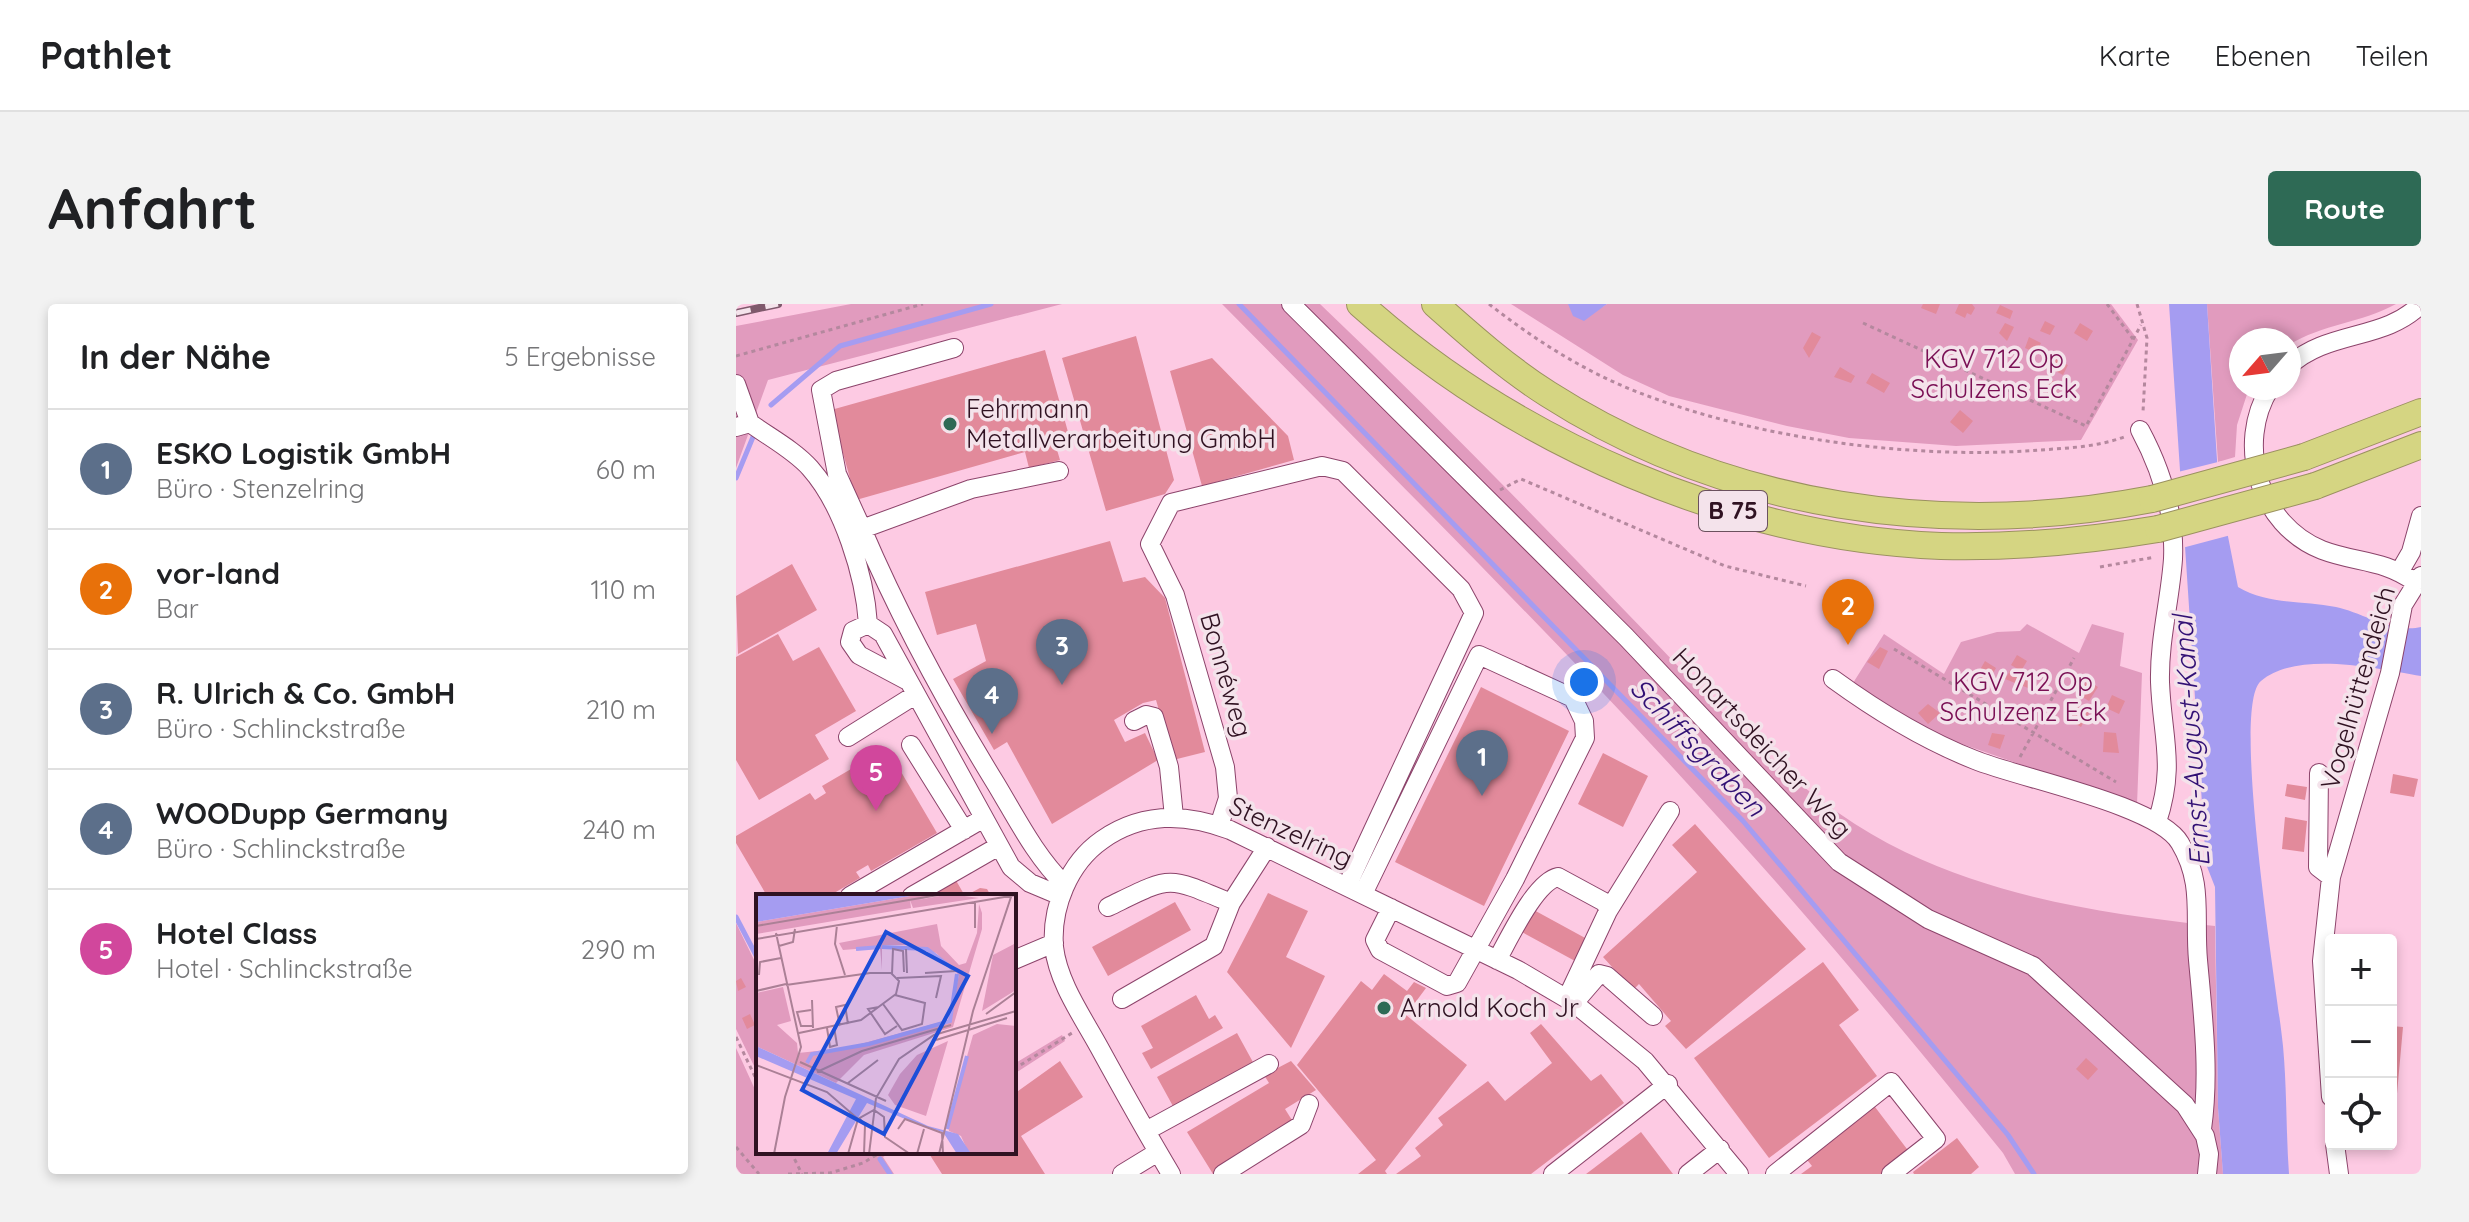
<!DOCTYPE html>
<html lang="de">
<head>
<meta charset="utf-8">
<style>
  body { margin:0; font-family:Quicksand,sans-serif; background:#f2f2f2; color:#202124 }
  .controls { position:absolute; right:24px; bottom:24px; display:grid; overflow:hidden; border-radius:8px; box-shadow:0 4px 12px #0003 }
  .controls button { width:72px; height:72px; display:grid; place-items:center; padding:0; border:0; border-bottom:2px solid #e0e0e0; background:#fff; color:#202124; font:40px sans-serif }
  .compass { position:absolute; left:1493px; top:24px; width:72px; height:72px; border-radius:50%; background:#fff; box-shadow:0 4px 12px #0003; rotate:242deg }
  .you { position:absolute; left:848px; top:378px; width:28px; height:28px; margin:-20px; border:6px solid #fff; border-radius:50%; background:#1a73e8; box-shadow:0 0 0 12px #1a73e833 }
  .badge { display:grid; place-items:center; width:52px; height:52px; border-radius:50%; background:#2e6a55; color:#fff; font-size:26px; font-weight:700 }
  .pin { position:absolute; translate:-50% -66px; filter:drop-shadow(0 2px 4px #0008) }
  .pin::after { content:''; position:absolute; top:42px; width:28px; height:24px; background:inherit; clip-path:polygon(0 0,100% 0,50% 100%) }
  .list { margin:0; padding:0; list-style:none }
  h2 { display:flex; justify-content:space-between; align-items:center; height:104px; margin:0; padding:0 32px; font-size:34px }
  h2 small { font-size:26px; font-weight:400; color:#757577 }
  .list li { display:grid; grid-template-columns:52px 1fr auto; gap:24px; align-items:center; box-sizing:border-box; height:120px; padding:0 32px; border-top:2px solid #e0e0e0 }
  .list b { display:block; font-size:30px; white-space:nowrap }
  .list p { margin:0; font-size:26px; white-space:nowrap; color:#757577 }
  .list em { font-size:26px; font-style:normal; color:#757577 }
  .icon { flex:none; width:44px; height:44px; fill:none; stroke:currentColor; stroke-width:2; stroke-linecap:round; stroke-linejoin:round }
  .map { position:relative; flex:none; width:1685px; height:870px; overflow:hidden; border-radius:8px }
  header { display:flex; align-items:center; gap:48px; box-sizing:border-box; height:112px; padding:0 40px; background:#fff; border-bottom:2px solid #e0e0e0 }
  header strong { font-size:38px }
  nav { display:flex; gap:44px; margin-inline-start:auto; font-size:28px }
  .intro { display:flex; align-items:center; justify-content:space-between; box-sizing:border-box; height:192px; padding:0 48px }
  h1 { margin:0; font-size:56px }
  .button { padding:20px 36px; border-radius:8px; background:#2e6a55; color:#fff; font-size:28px; font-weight:700 }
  main { display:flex; gap:48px; padding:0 48px }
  aside { flex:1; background:#fff; border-radius:8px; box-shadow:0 4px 12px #0003 }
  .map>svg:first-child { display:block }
</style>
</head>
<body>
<header>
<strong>Pathlet</strong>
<nav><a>Karte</a><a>Ebenen</a><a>Teilen</a></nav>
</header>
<div class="intro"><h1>Anfahrt</h1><a class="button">Route</a></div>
<main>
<aside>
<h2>In der Nähe<small>5 Ergebnisse</small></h2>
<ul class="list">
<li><span class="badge" style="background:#5c6f8a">1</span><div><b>ESKO Logistik GmbH</b><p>Büro · Stenzelring</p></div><em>60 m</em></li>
<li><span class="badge" style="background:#e8710a">2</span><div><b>vor-land</b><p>Bar</p></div><em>110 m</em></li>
<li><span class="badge" style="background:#5c6f8a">3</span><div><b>R. Ulrich &amp; Co. GmbH</b><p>Büro · Schlinckstraße</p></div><em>210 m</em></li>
<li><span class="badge" style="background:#5c6f8a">4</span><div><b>WOODupp Germany</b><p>Büro · Schlinckstraße</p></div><em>240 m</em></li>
<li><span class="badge" style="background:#d1479c">5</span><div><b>Hotel Class</b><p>Hotel · Schlinckstraße</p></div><em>290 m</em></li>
</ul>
</aside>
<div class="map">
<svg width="1685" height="870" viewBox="0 0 1685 870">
  <rect width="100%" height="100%" fill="#fdcae3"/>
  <path fill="#e19bbe" d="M 115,0 L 326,0 L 32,76 L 0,164 L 0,22 Z
    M 486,0 L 584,0 C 689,100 790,204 891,309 C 975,395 1058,495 1169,548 C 1268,595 1371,610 1479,622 L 1482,804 L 1487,870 L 1279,870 L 1267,849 C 1177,738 1086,628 990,522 C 828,342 656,172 486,0 Z
    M 775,0 L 832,0 L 854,11 L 871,0 L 1375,0 L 1402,36 L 1345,136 L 1220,142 L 1113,134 L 1051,122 L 933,92 L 887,71 Z
    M 1471,0 L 1660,0 C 1626,19 1586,20 1553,41 L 1553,36 L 1505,36 L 1505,84 L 1513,84 L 1501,121 L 1499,153 L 1482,158 Z
    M 1291,320 L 1343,349 L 1356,320 L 1388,329 L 1384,362 L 1406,369 L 1401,501 L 1203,432 L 1117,379 L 1148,330 L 1208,370 L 1225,338 L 1261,328 L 1284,327 Z
    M 0,619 L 22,664 L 22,770 L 0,725 Z
    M 326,731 L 329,737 L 278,770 L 278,760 Z
    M 0,744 L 22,792 L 22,848 L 125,848 L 128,851 L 155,848 L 147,853 L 158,870 L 5,870 L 0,863 Z"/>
  <path fill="#a59cf1" d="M 832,0 L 871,0 L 848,17 L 837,12 Z
    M 1433,0 L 1471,0 L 1483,187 L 1502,283 C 1532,301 1566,296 1600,303 C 1625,308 1658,330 1685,323 L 1685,372 C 1641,365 1562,346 1525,377 C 1494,402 1542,690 1547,742 C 1551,785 1550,828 1553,870 L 1487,870 L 1482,804 L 1479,583 L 1470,560 Z"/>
  <path fill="#fdcae3" d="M 1486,157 L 1495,231 L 1446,244 L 1442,168 Z"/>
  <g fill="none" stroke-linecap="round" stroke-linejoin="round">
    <path stroke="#a59cf1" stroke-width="5" d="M 503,0 L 1007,517 L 1272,831 L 1298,870
      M 35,101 L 104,42 L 255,0
      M 0,174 L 17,133
      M 0,613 L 22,655
      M 144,855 L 154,870"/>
  </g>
  <path fill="#e28a9b" d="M 1187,0 L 1204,0 L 1200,10 L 1185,4 Z
    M 1223,0 L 1236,0 L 1239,4 L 1235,11 L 1231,9 L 1229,14 L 1219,9 Z
    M 1264,1 L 1277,7 L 1274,15 L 1260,9 Z
    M 1309,17 L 1319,22 L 1314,31 L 1304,27 Z
    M 1269,19 L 1278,23 L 1271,37 L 1263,29 Z
    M 1344,19 L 1357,27 L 1351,37 L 1338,29 Z
    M 1076,28 L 1085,33 L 1073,54 L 1067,44 Z
    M 400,32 L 438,176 L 429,190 L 370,207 L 326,54 Z
    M 1293,33 L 1305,39 L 1300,49 L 1289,44 Z
    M 309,46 L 334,135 L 319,139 L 324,156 L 293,164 L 289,148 L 120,196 L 95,106 Z
    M 476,54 L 552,132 L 558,156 L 466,182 L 434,67 Z
    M 1318,54 L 1332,61 L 1327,71 L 1314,64 Z
    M 1104,63 L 1119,72 L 1115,79 L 1098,73 Z
    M 1136,69 L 1154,79 L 1148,89 L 1130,79 Z
    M 1313,75 L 1324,81 L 1318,92 L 1307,86 Z
    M 1224,106 L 1237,117 L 1227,129 L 1214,118 Z
    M 374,237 L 387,278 L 409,273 L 429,294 L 469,448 L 437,456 L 420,396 L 407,399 L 378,416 L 389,438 L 409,429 L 422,456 L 316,520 L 271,438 L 258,446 L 217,375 L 250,357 L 240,320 L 201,331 L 189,288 Z
    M 56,260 L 81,306 L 2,350 L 0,292 Z
    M 42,330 L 57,357 L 83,343 L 120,407 L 79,431 L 93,455 L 23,496 L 0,456 L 0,353 Z
    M 1144,343 L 1152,347 L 1143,365 L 1131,358 Z
    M 1281,351 L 1291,357 L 1285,367 L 1275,361 Z
    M 1249,357 L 1260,364 L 1252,378 L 1241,371 Z
    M 1275,365 L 1296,377 L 1292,384 L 1269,375 Z
    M 1351,376 L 1362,383 L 1353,397 L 1343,391 Z
    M 745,383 L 833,427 L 748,602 L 659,558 Z
    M 1376,391 L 1389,397 L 1383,410 L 1370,404 Z
    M 1335,399 L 1353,409 L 1345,423 L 1328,413 Z
    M 1192,400 L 1204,409 L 1192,420 L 1182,409 Z
    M 1368,428 L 1380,429 L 1383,449 L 1367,448 Z
    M 1256,429 L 1269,431 L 1264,445 L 1252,441 Z
    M 151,444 L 201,529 L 135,567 L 132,561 L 120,568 L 124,574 L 93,592 L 31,592 L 0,539 L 0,532 L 74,489 L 79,496 L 90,489 L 86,482 Z
    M 867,449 L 912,472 L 887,523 L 842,500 Z
    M 1657,470 L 1682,475 L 1678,493 L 1654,489 Z
    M 1551,480 L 1571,483 L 1569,496 L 1549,492 Z
    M 1549,513 L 1571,517 L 1568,548 L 1546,545 Z
    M 959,520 L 1070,645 L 950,745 L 929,722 L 935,717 L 903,680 L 897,686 L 867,653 L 961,568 L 936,541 Z
    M 218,573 L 229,592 L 244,584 L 251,585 L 255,592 L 186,592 Z
    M 532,589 L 572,607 L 550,653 L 589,672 L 555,744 L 491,668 Z
    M 439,598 L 455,626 L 372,672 L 356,643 Z
    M 796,605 L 851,635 L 839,657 L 784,627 Z
    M 1087,658 L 1123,706 L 1103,721 L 1141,772 L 1033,854 L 958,754 Z
    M 648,670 L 671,687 L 678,678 L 690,684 L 670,711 L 731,761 L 649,867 L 651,870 L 622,870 L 640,856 L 561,761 L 625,677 L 636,686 Z
    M 5,674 L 10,683 L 2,687 L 0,677 Z
    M 460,691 L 473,715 L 479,711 L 487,724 L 415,765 L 406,749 L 417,744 L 405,722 Z
    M 14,710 L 19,721 L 11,725 L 6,714 Z
    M 805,720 L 855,777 L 865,770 L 888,799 L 795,870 L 660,870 L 685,852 L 679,844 L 707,821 L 702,814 L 752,777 L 769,797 L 816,759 L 794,729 Z
    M 1655,722 L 1667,723 L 1659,812 L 1655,812 Z
    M 501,729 L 518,760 L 438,804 L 421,773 Z
    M 1350,754 L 1362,765 L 1352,776 L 1340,765 Z
    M 324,757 L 347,793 L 285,832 L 309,870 L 206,870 L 192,848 L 278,848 L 278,790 Z
    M 555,757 L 580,786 L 549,805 L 559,821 L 477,870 L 451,828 L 533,779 L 528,771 Z
    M 1136,799 L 1174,849 L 1146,870 L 1065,870 L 1076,862 L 1068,852 Z
    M 905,828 L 937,870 L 850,870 L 858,864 Z
    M 1221,834 L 1243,863 L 1235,870 L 1178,870 L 1177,868 Z"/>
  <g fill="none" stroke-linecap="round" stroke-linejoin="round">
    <defs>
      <path id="minor" d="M 555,0 L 890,333 L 1103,558 L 1192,615 L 1297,662 L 1449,801 L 1469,832 L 1473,850 L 1471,870
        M 1553,62 C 1591,26 1649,37 1685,0
        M 0,80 L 14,119 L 0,123
        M 1534,84 C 1499,140 1523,221 1586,246 C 1620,259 1647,255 1679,278
        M 14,119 C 33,133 58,146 74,164 C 107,201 129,272 132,320
        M 1404,126 C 1425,165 1439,210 1437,255 C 1434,297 1423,336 1424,378 C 1426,433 1440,461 1421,518
        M 323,167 L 235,185 L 126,225 C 164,314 209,397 260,480 C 281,515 300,553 329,581
        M 126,225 L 101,170 L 85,86 L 100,77 L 218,44
        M 1664,267 L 1675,248 L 1685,212
        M 1097,375 C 1141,407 1188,436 1239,456 C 1283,474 1422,501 1444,539 C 1468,579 1458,612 1462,656 C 1467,712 1474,769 1466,825
        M 170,376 L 123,351 L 114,338 L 117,327 L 132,320 L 147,330 L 275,563 L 294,579 L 325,592
        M 398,417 L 410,411 L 418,413 L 433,463 L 438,513
        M 112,433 L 179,391
        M 175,441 L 228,526
        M 1583,469 L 1582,563 L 1595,573
        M 483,522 L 492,494 L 489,463 L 439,291 L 414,240 L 435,199 L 586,162 L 607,167 L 725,285 L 738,309 L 611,582
        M 627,590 L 743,351 L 837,394 L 848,417 L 849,434 L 779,575 L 721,679 L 711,682 L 644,646 L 639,636 L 655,604
        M 114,592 L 248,514
        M 176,592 L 263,542
        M 372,603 C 436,572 429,571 495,599
        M 872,607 L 934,507
        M 278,656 L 318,639
        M 761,656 C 773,635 799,578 822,573 L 870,599 L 872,607 L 831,694
        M 386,695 L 478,642 L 495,599 L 531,543
        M 838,699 L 863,670 L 871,672 L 917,712
        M 1595,793 L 1586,657 L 1595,573 L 1654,369 L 1667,301 L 1685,272
        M 410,827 L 533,760
        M 1599,840 L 1603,870
        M 386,870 L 422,848
        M 435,870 C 410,828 386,785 363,743 C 346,712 322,678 318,643 C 315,603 333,559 366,536 C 406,508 449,509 494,526 L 782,666 L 838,699 L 909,757 L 1003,870
        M 487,870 L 565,821 L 573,800
        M 817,870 L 932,780
        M 952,870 L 984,845
        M 1039,870 L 1155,778 L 1200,835 L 1155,870"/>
      <path id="highway" d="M 624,0 C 779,139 996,234 1205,242 C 1278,244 1350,237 1422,225
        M 699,0 C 735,32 771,64 812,90 C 992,205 1209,235 1416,195
        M 1568,153 L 1685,108
        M 1579,182 L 1685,141"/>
    </defs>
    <use href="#minor" stroke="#8c446b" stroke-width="20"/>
    <use href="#highway" stroke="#9b9160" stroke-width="28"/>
    <path stroke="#b4889e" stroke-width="3" stroke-dasharray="4 4" stroke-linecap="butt" d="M 753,0 C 799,36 849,68 904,89 C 1022,135 1178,156 1304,146 C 1332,144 1361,143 1388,133
      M 1371,0 L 1397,35
      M 1401,0 L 1411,34 L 1407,108
      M 1127,19 L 1350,122 L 1405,21
      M 0,52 L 187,0
      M 764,186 L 785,175 L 989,262 L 1070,282
      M 1364,263 L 1419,253
      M 1158,345 L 1380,478
      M 1284,453 L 1338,354
      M 0,733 L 22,779
      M 278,765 L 336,729
      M 0,843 L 23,870
      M 55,848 L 66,870
      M 52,870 L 94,869 L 127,859 L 145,848"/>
    <use href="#minor" stroke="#fff" stroke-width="18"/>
    <use href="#highway" stroke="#d5d582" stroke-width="26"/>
    <defs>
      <path id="rail" d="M 0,9 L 42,0"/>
    </defs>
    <use href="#rail" stroke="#7f596c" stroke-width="8"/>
    <use href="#rail" stroke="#f4e3eb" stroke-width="5" stroke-dasharray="15" stroke-linecap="butt"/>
    <defs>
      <path id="highway-bridge" d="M 1416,195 L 1568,153
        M 1422,225 L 1579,182"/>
    </defs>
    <use href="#highway-bridge" stroke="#9b9160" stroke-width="28" stroke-linecap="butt"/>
    <use href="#highway-bridge" stroke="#d5d582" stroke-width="26"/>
  </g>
  <g fill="#2e6a55" stroke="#f4e3eb" stroke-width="3">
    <circle cx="214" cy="120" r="8"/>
    <circle cx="648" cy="704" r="8"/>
  </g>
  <g text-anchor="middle" stroke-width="7" stroke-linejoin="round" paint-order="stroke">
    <rect fill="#f4e3eb" stroke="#6b515e" stroke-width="2" x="963" y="187" width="68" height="40" rx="6"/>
    <g font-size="24" font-weight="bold" fill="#301222">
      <text x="997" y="215">B 75</text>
    </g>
    <g font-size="26" fill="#7a0f54" stroke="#f4e3eb">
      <text x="1258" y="64">KGV 712 Op<tspan x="1258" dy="30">Schulzens Eck</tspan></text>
      <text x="1287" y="387">KGV 712 Op<tspan x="1287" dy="30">Schulzenz Eck</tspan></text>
    </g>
    <g font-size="26" fill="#301222" stroke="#f4e3eb" text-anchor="start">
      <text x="230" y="114">Fehrmann<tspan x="230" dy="30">Metallverarbeitung GmbH</tspan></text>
      <text x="664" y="713">Arnold Koch Jr</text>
    </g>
    <g font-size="26" fill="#301222" stroke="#f4e3eb">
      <text transform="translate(490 371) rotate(74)" y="9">Bonnéweg</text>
      <text transform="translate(1622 384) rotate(-74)" y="9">Vogelhüttendeich</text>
      <text transform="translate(1026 439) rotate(47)" y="9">Honartsdeicher Weg</text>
      <text transform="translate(555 528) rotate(25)" y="9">Stenzelring</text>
    </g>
    <g font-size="28" font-style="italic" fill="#311074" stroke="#f4e3eb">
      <text transform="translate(1455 437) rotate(-94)" y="10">Ernst-August-Kanal</text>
      <text transform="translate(962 443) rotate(46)" y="10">Schiffsgraben</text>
    </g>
  </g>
  <g transform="translate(20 590)">
    <rect width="260" height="260" fill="#fdcae3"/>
    <path d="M 166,0 L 186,0 L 162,6 L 194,0 L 223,4 L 157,14 L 154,6 L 155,14 L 0,40 L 0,28 ZM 223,10 L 226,19 L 226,35 L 197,133 L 108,161 L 80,189 L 0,152 L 0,99 L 27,93 L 35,127 L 21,131 L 41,149 L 42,159 L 90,154 L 192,126 L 203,81 L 180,59 L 156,51 L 126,51 L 126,76 L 124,53 L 87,56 L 83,49 L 181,30 L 185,52 L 203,71 L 210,69 L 221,39 ZM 260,49 L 260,96 L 226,117 L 237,61 ZM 241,130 L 260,132 L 260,260 L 213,260 L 205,242 L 193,237 L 192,230 L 217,141 ZM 192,147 L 170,222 L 139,211 L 132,201 L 144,180 L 161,161 Z" fill="#e19bbe"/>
    <path d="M 0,0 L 166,0 L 0,28 ZM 0,152 L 172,232 L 202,240 L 214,258 L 201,260 L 187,238 L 168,233 L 111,209 L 80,260 L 71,260 L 100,205 L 0,162 Z" fill="#a59cf1"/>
    <path fill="none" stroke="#a59cf1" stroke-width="4" d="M 126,53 L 171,55 L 197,75M 100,55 L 125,53M 51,169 L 56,160 L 113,150 L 194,127 L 201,80M 191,235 L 211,162"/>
    <path fill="none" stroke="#ab8096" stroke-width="2" d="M 219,7 L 219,34M 81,31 L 79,50 L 89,81M 0,32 L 188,0M 0,45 L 260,1M 23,52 L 37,48 L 39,35M 150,55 L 151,79M 169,79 L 200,77M 136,80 L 137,55 L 147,57 L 148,78M 3,81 L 4,68 L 25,64M 141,84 L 185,82 L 180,104M 30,91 L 114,79 L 135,79 L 143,87 L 140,100 L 105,126 L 43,139M 0,97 L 30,90M 56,106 L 57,134M 127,110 L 146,136 L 166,130 L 169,109 L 139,101M 123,113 L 112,115 L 129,140 L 141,132M 55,116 L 41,118 L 45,132 L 57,132M 230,120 L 260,98M 84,132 L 80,113 L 89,111 L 92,130M 71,134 L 74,153 L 81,151 L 78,133M 180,146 L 251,124M 44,168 L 130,207M 0,171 L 71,198 L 102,225M 61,178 L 106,157 L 195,131M 92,189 L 122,166M 104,225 L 109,231 L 108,260M 142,235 L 149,225 L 186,239 L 187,260M 18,260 L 29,203 L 45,153 L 20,39M 92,260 L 102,225 L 118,216 L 128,223 L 129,243 L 154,260M 113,260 L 120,204 L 143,165 L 178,141 L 260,117M 161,260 L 168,235M 183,260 L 217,117 L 256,0"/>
    <path fill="#1d4ed8" fill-opacity="0.15" stroke="#1d4ed8" stroke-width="4" d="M 130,38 L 212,82 L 128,240 L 46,196 Z"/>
    <rect width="260" height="260" fill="none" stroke="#301222" stroke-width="4"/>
  </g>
</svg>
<div class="controls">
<button>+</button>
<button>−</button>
<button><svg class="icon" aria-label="locate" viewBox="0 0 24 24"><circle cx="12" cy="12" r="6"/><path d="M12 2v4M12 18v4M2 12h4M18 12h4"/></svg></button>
</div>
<svg class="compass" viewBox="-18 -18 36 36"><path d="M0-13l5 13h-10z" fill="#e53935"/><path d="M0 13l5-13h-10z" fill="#757577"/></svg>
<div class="you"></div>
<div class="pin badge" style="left:746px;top:492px;background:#5c6f8a">1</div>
<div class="pin badge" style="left:1112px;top:341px;background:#e8710a">2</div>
<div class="pin badge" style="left:326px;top:381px;background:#5c6f8a">3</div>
<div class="pin badge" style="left:256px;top:430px;background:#5c6f8a">4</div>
<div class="pin badge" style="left:140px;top:507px;background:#d1479c">5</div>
</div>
</main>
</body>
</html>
